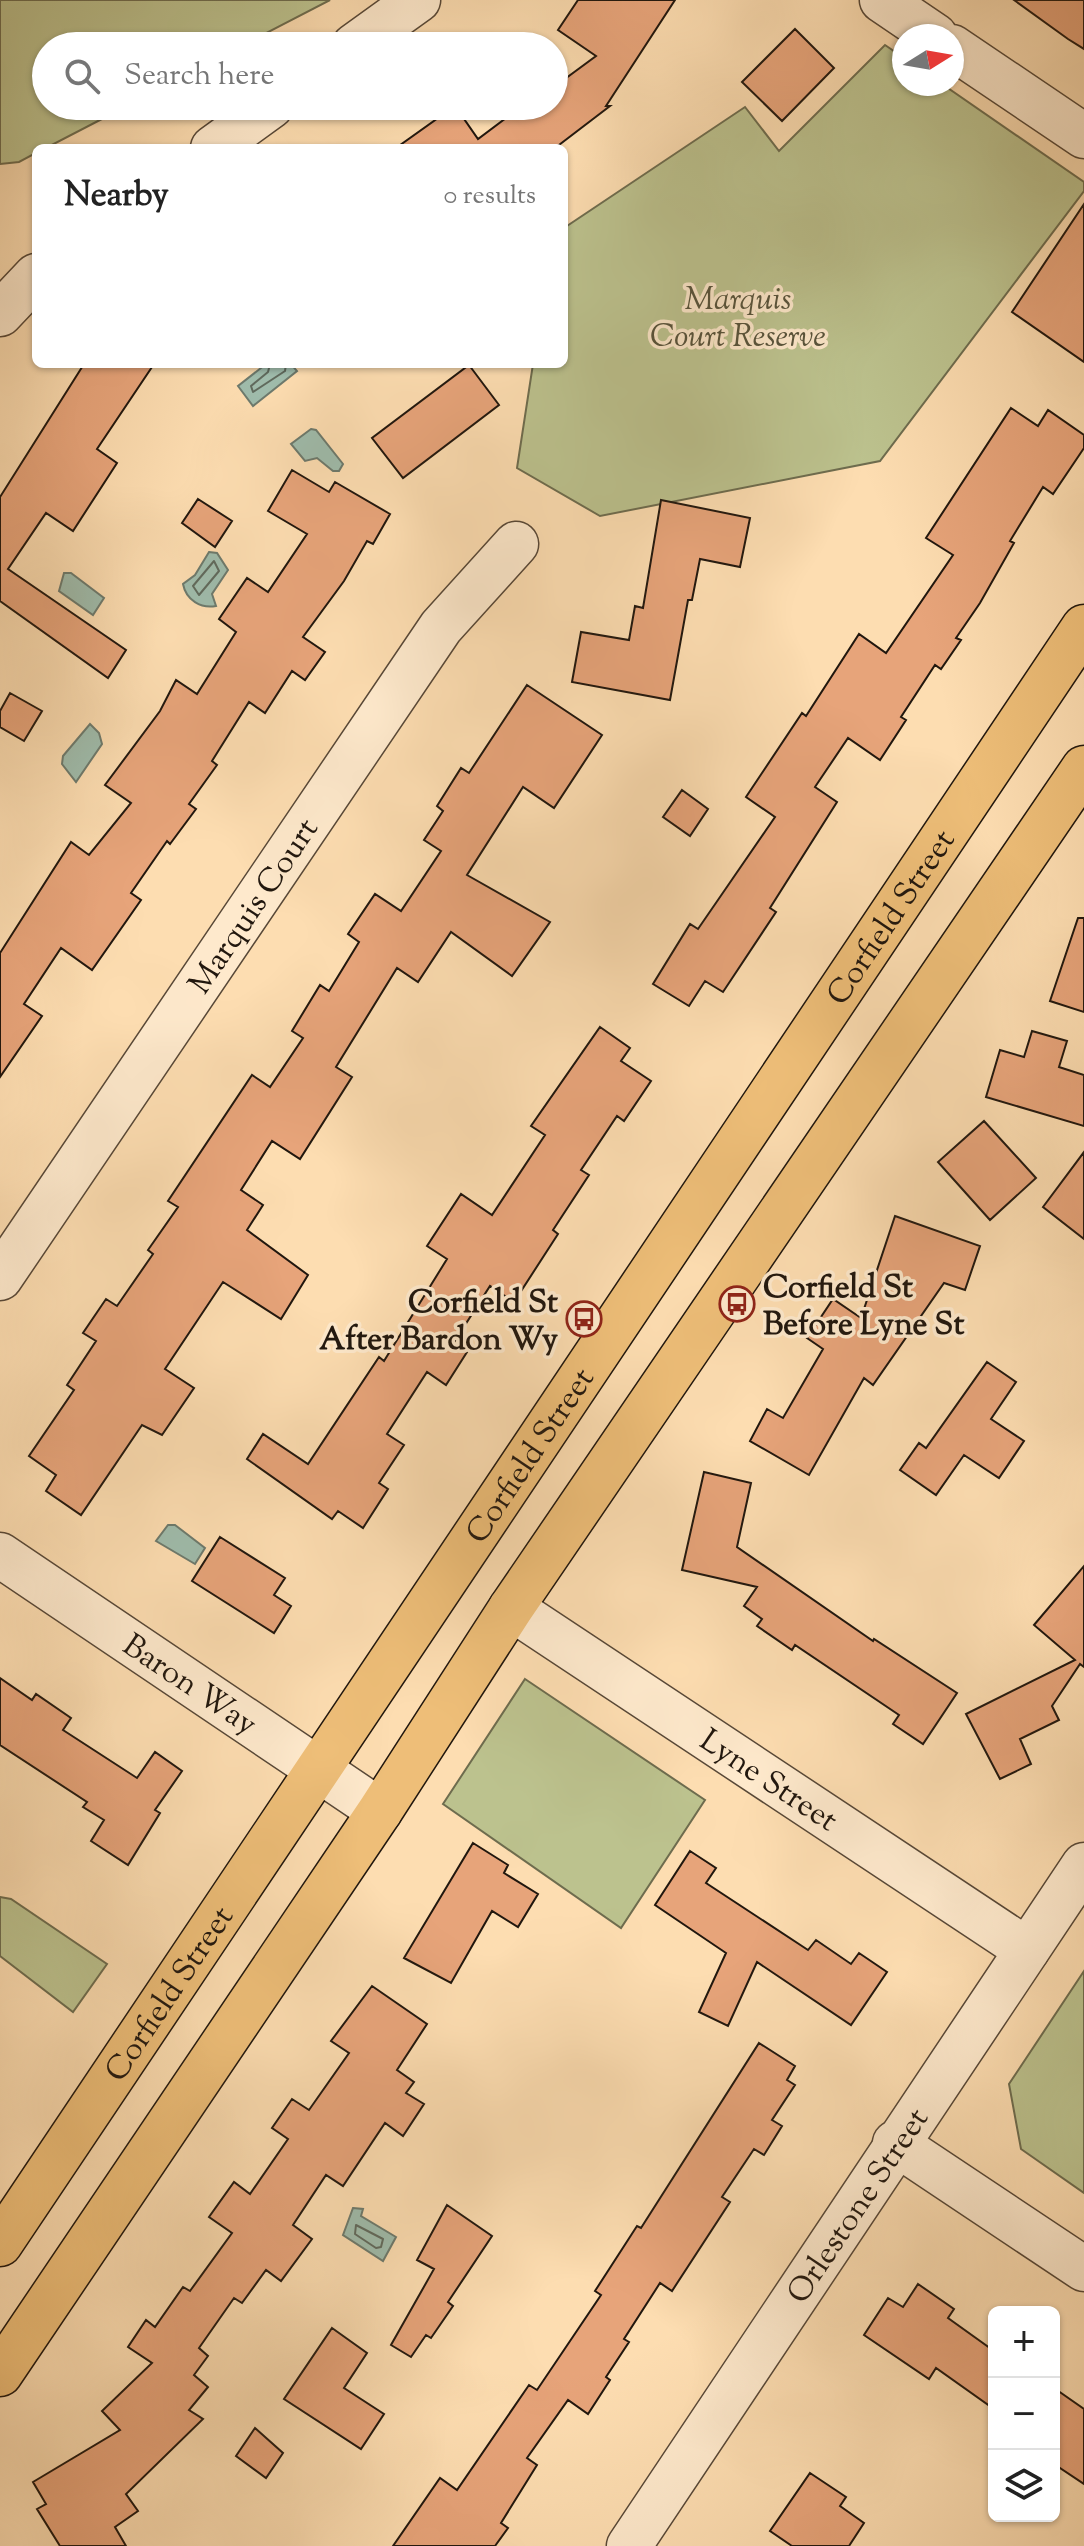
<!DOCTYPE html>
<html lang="en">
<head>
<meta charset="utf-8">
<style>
  body { margin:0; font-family:"Sorts Mill Goudy",serif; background:#f6f6f6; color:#222 }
  .controls { position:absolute; right:24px; bottom:24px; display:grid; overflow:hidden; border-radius:12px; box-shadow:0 2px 6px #0004 }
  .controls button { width:72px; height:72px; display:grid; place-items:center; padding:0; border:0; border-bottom:2px solid #e0e0e0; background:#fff; color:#222; font:40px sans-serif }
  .compass { position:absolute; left:892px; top:24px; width:72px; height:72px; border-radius:50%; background:#fff; box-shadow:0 2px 6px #0004; rotate:79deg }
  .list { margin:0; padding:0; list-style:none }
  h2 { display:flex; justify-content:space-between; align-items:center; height:104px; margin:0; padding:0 32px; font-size:34px }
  h2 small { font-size:26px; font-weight:400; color:#767676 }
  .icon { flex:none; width:44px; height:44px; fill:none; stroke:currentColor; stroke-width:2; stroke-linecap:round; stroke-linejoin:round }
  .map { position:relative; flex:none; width:1084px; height:2546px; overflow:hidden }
  .search { position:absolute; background:#fff; box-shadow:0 2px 6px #0004; left:32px; top:32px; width:536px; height:88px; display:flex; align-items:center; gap:20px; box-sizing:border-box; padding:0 28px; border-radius:44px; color:#767676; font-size:30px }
  .panel { position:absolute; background:#fff; box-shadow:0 2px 6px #0004; left:32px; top:144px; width:536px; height:224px; border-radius:12px }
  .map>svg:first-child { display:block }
</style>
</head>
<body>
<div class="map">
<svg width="1084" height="2546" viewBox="0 0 1084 2546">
  <rect width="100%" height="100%" fill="#fdddb1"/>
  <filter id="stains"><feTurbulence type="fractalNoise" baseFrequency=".0025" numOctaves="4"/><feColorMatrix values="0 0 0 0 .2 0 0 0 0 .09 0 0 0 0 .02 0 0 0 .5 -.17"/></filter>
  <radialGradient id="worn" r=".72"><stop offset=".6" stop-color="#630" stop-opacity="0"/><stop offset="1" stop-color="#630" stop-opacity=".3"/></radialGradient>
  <path fill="#bcc28e" stroke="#6e6c4e" stroke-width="2" d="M 0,0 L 330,0 L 241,46 L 46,46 L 46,106 L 127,106 L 46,148 L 36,148 L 36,153 L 19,162 L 0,164 Z
    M 885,45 L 904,58 L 904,84 L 942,84 L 1084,182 L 1084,191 L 880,461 L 600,516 L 517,468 L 533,364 L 564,364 L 564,228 L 745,107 L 779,151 Z
    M 525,1679 L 705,1800 L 621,1928 L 443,1804 Z
    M 0,1897 L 11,1899 L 107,1964 L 73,2012 L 0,1956 Z
    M 1084,1971 L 1084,2193 L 1021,2149 L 1009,2084 Z"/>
  <path fill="#9fbcac" stroke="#6d7a6d" stroke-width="2" d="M 266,364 L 291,364 L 297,371 L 253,406 L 238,386 Z
    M 311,429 L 316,430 L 343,464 L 339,471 L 333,471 L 317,458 L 305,461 L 291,444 Z
    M 209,552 L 217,553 L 228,570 L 212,594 L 216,606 C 201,609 186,600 183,584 L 195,575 Z
    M 64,573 L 71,573 L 104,598 L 93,615 L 59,591 Z
    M 90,724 L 99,733 L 102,744 L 76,782 L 62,764 L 63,756 Z
    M 168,1525 L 175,1525 L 205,1548 L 195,1564 L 156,1541 Z
    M 353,2208 L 363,2209 L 361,2216 L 396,2237 L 383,2261 L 343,2235 Z"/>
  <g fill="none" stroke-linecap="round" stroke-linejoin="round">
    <path stroke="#606a5d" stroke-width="2" d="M 270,364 L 268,372 L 251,386 L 253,392 L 285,371 L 286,364
      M 214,561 L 219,571 L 199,595 L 193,586 Z
      M 356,2225 L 383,2239 L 381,2247 L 376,2248 L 355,2234 Z"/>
  </g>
  <path fill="#e7a47a" stroke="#21170e" stroke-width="2" d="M 578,0 L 675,0 L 606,106 L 610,106 L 555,148 L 396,148 L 455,106 L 478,139 L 522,106 L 554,106 L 554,87 L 596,56 L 558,30 Z
    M 1014,0 L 1084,0 L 1084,49 L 1068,39 Z
    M 795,29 L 834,68 L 782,121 L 742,82 Z
    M 1084,204 L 1084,362 L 1012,312 Z
    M 84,364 L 154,364 L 97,449 L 117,463 L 73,531 L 46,513 L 8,569 L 126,650 L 108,678 L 0,601 L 0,497 Z
    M 469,365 L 499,405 L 403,478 L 372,438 Z
    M 1011,408 L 1038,426 L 1048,410 L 1084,435 L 1084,448 L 1053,494 L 1043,487 L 1010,541 L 1014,543 L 980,603 L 956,638 L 961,640 L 941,669 L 935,665 L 901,717 L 906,720 L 880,760 L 848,738 L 815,787 L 837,802 L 770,908 L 776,912 L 723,992 L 705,981 L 689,1006 L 653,984 L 690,924 L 698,929 L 775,817 L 746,797 L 802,713 L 806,716 L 859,634 L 886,653 L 953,555 L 926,538 Z
    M 292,470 L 329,492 L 335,482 L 390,514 L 373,544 L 367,541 L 344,581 L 303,637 L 325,652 L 305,680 L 292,671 L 265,713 L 249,702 L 212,761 L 217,765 L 189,804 L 196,809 L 170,844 L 167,841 L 131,893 L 141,900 L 92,970 L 61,948 L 24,1004 L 42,1016 L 0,1077 L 0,953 L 71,842 L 89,855 L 131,803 L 105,785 L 160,711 L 176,680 L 197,694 L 236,632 L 219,619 L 247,578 L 268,592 L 307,534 L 268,511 Z
    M 198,499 L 232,521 L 215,547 L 182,523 Z
    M 661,500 L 750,518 L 740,567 L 700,559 L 692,600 L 688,600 L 670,700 L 572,682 L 581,632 L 629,640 L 635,606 L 643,608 Z
    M 527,685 L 602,735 L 554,808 L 523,787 L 467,875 L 550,922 L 512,976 L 451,932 L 418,982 L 397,968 L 336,1067 L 352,1077 L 300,1159 L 272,1141 L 241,1190 L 263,1205 L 247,1230 L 308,1275 L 281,1319 L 223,1282 L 165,1369 L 194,1388 L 162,1435 L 142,1425 L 81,1515 L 46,1491 L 56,1475 L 29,1456 L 74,1390 L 67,1385 L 96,1341 L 83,1333 L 106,1299 L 117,1306 L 153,1254 L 148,1250 L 178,1207 L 168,1201 L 252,1075 L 270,1087 L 303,1038 L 292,1031 L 320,985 L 329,991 L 359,942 L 348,934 L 375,894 L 401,911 L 441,851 L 424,840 L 443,811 L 437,806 L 461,768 L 469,773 Z
    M 10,693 L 42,711 L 24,741 L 0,727 L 0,711 Z
    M 682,790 L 708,809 L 690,836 L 663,817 Z
    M 1078,918 L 1084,918 L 1084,1012 L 1050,1001 Z
    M 600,1027 L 630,1048 L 621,1061 L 651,1081 L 624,1121 L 617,1116 L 581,1170 L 589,1175 L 553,1230 L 558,1234 L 514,1302 L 490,1286 L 453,1344 L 467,1352 L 446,1385 L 427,1372 L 387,1434 L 404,1445 L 379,1483 L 388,1489 L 363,1528 L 338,1511 L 332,1519 L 247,1459 L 263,1434 L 308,1464 L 379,1357 L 384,1361 L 447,1259 L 427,1246 L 461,1194 L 492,1215 L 545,1135 L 531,1126 Z
    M 1032,1031 L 1067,1041 L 1059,1067 L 1084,1075 L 1084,1126 L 986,1097 L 1000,1050 L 1024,1057 Z
    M 984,1121 L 1036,1178 L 990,1220 L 938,1162 Z
    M 1084,1152 L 1084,1239 L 1043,1207 Z
    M 895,1216 L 980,1246 L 965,1290 L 944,1283 L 873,1385 L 864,1378 L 809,1475 L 750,1441 L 767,1409 L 783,1418 L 823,1349 L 807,1338 L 833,1299 L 861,1318 Z
    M 987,1362 L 1016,1382 L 991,1419 L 1024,1441 L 999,1478 L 964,1455 L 936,1495 L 900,1470 L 919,1443 L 926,1448 Z
    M 704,1472 L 751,1483 L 737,1547 L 873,1641 L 874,1639 L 957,1693 L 923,1744 L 893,1724 L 899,1715 L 795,1645 L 792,1650 L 757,1626 L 762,1619 L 744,1606 L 757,1587 L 682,1570 Z
    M 220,1537 L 285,1578 L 274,1595 L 291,1606 L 274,1633 L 192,1581 Z
    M 1084,1566 L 1084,1667 L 1080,1664 L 1052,1706 L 1059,1720 L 1020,1739 L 1031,1764 L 1000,1779 L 966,1714 L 1075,1660 L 1034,1625 Z
    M 0,1678 L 32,1700 L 36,1694 L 71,1718 L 63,1730 L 137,1778 L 155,1752 L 182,1771 L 155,1810 L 160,1813 L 128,1865 L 91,1841 L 104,1820 L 83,1807 L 87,1802 L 0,1745 Z
    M 473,1843 L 508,1865 L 504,1873 L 538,1894 L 518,1927 L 492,1911 L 451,1983 L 404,1958 Z
    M 690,1851 L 716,1868 L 706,1883 L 808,1950 L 816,1940 L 851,1964 L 859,1953 L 887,1972 L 851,2025 L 757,1962 L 728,2026 L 699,2012 L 726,1953 L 655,1905 Z
    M 372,1986 L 427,2024 L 397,2070 L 414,2082 L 406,2093 L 424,2104 L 403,2136 L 385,2123 L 343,2186 L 326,2175 L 293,2225 L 312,2239 L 281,2281 L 266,2270 L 242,2303 L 234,2298 L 199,2348 L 208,2356 L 194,2375 L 208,2387 L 189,2410 L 203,2419 L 126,2494 L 138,2511 L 115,2527 L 126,2546 L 60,2546 L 37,2509 L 46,2504 L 33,2482 L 120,2430 L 102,2411 L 152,2363 L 128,2347 L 146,2320 L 155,2327 L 183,2287 L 190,2291 L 232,2233 L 209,2217 L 234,2182 L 250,2194 L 288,2139 L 272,2128 L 292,2099 L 309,2110 L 349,2053 L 331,2041 Z
    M 759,2043 L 795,2066 L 787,2080 L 795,2085 L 772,2120 L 782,2126 L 764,2155 L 754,2149 L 722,2197 L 730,2202 L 672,2291 L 660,2283 L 624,2339 L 629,2342 L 606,2377 L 610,2380 L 588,2414 L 568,2400 L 527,2458 L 537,2465 L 501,2523 L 508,2528 L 495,2546 L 393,2546 L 440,2478 L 457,2490 L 529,2385 L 537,2390 L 601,2295 L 595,2291 L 637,2226 L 641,2228 Z
    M 447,2205 L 492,2236 L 448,2302 L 453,2306 L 431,2338 L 426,2335 L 411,2357 L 391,2345 L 434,2269 L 417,2260 Z
    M 918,2284 L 954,2309 L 948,2318 L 994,2351 L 994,2409 L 936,2368 L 929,2379 L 864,2335 L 888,2298 L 903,2307 Z
    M 332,2328 L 367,2353 L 344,2388 L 384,2414 L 361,2449 L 284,2399 Z
    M 1054,2388 L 1084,2409 L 1084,2484 L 1054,2464 Z
    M 255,2428 L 283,2453 L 266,2478 L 236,2456 Z
    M 810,2473 L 846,2497 L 840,2506 L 864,2523 L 849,2546 L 792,2546 L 770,2531 Z"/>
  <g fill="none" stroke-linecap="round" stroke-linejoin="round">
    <defs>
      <g id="minor">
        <path d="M 882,0 L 935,36"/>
        <path d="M 354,46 L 418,0"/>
        <path d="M 952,47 L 1084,136"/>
        <path d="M 213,148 L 271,106"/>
        <path d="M 0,314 L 36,276"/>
        <path id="s1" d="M 0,1278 L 441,627 L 516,544"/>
        <path id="s2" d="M 0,1555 L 380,1811"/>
        <path id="s3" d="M 511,1608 L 1027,1950"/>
        <path d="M 895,2143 L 1084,2269"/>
        <path id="s4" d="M 629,2546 L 1084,1865"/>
      </g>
      <g id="major">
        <path id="s5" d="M 0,2244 L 1084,627"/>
        <path d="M 0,2374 L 380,1811 L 511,1608 L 1084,768"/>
      </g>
    </defs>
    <use href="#minor" stroke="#584837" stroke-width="47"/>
    <use href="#major" stroke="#21170e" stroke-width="47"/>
    <use href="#minor" stroke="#fee9cc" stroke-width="44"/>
    <use href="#major" stroke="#eebe78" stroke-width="44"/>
  </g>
  <defs>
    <symbol id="bus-ring" viewBox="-11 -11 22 22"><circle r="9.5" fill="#fee9cc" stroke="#8f2418" stroke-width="1.5"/><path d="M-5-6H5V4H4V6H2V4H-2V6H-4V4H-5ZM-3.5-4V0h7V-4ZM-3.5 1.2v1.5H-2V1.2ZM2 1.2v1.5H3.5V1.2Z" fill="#8f2418"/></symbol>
  </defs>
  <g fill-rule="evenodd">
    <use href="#bus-ring" x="717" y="1284" width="40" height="40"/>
    <use href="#bus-ring" x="564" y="1299" width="40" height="40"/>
  </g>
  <g text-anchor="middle" stroke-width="7" stroke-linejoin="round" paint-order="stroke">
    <g font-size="32" font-style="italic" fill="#57533b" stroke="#fee9cc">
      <text x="738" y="309">Marquis<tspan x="738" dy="37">Court Reserve</tspan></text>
    </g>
    <g font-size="32" fill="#21170e" stroke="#fee9cc">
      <text dy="11" stroke="none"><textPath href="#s1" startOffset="450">Marquis Court</textPath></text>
      <text dy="11" stroke="none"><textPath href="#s5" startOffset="1598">Corfield Street</textPath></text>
      <text dy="11" stroke="none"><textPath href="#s5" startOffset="950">Corfield Street</textPath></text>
      <text dy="11" stroke="none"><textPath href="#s2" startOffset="230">Baron Way</textPath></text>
      <text dy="11" stroke="none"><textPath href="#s3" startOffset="310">Lyne Street</textPath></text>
      <text dy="11" stroke="none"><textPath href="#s5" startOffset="302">Corfield Street</textPath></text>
      <text dy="11" stroke="none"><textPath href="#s4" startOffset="410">Orlestone Street</textPath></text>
    </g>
    <g font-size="32" font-weight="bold" fill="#21170e" stroke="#fee9cc" text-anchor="start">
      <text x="763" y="1297">Corfield St<tspan x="763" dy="37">Before Lyne St</tspan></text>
      <text x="558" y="1312" text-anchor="end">Corfield St<tspan x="558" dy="37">After Bardon Wy</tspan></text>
    </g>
  </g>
  <rect width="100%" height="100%" filter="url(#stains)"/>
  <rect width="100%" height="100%" fill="url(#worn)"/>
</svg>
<div class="controls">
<button>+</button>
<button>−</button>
<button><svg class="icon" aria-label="layers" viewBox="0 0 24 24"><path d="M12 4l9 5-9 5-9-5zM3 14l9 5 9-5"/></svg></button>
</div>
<svg class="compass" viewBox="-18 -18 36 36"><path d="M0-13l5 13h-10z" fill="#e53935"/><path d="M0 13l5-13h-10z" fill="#767676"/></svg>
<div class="search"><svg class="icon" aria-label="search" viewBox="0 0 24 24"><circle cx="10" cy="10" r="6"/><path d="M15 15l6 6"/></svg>Search here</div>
<section class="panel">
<h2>Nearby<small>0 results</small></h2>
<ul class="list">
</ul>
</section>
</div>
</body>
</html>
